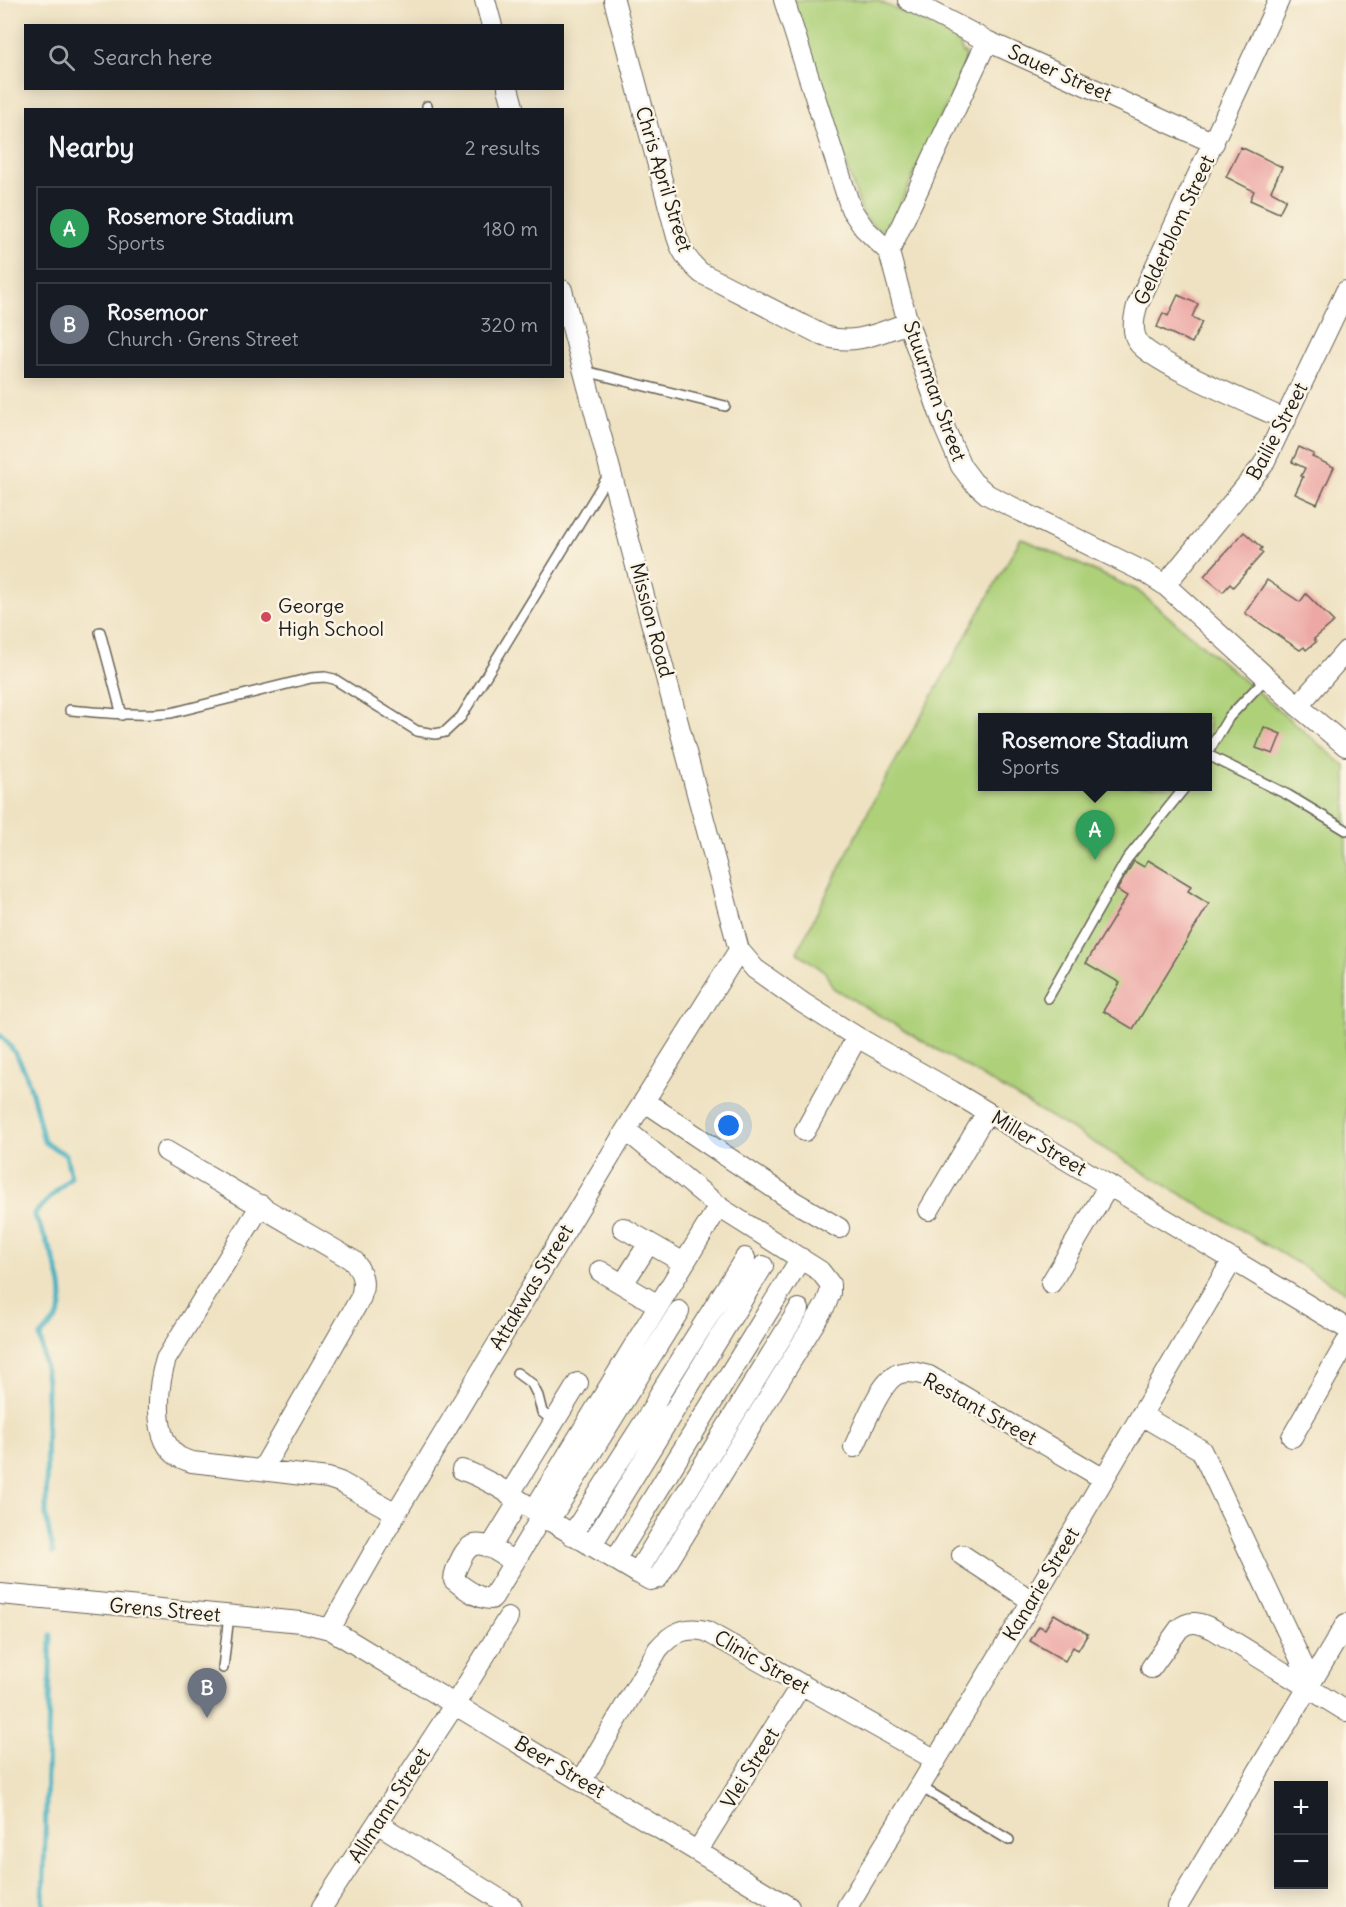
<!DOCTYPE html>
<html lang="en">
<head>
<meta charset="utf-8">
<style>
  body { margin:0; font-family:Delius,sans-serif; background:#20242c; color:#f1f3f6 }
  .controls { position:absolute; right:18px; bottom:18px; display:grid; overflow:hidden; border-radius:0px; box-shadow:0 3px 15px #0003 }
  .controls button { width:54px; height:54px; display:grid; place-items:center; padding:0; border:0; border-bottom:2px solid #363941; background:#171b24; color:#f1f3f6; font:30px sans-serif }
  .you { position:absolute; left:729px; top:1126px; width:21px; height:21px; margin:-15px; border:4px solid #fff; border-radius:50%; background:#1a73e8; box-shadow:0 0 0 9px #1a73e833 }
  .badge { display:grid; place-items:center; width:39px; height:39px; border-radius:50%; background:#d1495b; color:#fff; font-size:20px; font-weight:700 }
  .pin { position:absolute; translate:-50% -50px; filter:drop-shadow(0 2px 3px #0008) }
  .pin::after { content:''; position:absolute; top:32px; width:21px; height:18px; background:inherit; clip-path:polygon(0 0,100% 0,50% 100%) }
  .popup { position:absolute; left:978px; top:713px; width:234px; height:78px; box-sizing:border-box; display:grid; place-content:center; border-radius:0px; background:#171b24; filter:drop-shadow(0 2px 4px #0005); font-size:20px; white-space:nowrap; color:#9ea1a6 }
  .popup b { font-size:22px; color:#f1f3f6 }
  .popup::after { content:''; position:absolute; left:50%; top:100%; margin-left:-12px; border:12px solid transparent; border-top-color:#171b24 }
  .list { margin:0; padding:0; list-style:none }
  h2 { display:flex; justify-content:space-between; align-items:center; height:78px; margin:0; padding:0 24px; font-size:26px }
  h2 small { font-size:20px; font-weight:400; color:#9ea1a6 }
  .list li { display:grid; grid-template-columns:39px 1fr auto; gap:18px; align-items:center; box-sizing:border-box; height:84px; margin:0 12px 12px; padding:0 12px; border:2px solid #363941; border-radius:0px }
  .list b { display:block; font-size:22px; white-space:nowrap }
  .list p { margin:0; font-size:20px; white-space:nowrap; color:#9ea1a6 }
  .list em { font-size:20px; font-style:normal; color:#9ea1a6 }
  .icon { flex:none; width:33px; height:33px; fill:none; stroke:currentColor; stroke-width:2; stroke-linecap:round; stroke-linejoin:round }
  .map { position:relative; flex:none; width:1346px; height:1907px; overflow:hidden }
  .search { position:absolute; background:#171b24; box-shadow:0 3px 15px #0003; left:24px; top:24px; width:540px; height:66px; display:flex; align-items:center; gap:15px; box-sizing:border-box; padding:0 21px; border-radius:0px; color:#9ea1a6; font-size:22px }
  .panel { position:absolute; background:#171b24; box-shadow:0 3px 15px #0003; left:24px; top:108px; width:540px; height:270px; border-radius:0px }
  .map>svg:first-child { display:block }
</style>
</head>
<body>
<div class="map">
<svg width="1346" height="1907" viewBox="0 0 1346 1907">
  <rect width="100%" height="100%" fill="#fcf5e5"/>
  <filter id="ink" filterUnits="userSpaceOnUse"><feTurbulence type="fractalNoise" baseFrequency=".0167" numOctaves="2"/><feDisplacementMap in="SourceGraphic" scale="12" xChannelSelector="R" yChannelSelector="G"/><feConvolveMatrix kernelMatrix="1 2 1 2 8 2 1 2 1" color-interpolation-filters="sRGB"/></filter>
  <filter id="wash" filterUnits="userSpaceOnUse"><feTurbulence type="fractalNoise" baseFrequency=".008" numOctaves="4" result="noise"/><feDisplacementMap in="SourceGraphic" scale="24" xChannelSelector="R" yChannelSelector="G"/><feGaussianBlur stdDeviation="1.35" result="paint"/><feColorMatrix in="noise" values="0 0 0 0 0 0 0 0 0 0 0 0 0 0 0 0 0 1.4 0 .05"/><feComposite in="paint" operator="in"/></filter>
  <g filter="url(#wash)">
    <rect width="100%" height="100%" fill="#efe2c2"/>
    <path fill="#add079" stroke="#64764a" stroke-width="1.5" fill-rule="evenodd" d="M 791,0 L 876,0 L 949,34 L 958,41 L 963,53 L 966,53 L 964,68 L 889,228 L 878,230 L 863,215 Z
      M 1021,538 L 1137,590 L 1346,767 L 1346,1292 L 833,988 L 825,972 L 797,952 L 876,796 ZM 982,718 L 1208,718 L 1208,786 L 982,786 Z"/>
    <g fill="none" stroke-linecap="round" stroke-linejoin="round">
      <path stroke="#43b0c0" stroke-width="5" d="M 0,1035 C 30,1063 34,1103 44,1142 L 66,1155 L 71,1177 L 34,1214 C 46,1240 73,1291 57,1318 C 53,1325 45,1331 40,1336 L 47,1381 L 46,1517 L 53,1553
        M 43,1907 L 51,1635"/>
    </g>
    <g id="blocks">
      <path fill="#eda8a5" d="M 1241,147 L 1282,167 L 1271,191 L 1286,199 L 1279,213 L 1250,200 L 1254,191 L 1226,177 Z
        M 1178,295 L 1198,304 L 1192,317 L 1202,322 L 1192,343 L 1157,327 L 1163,313 L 1168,316 Z
        M 1299,447 L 1314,454 L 1312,457 L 1334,467 L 1317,504 L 1295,494 L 1303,477 L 1301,476 L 1305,468 L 1292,462 Z
        M 1244,532 L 1262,548 L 1260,550 L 1263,553 L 1233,587 L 1230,584 L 1223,592 L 1204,576 Z
        M 1267,580 L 1300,602 L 1306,594 L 1334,622 L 1314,639 L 1316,642 L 1306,650 L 1304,647 L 1300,650 L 1245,613 Z
        M 1264,727 L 1281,734 L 1273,754 L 1256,748 Z
        M 1148,860 L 1191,886 L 1188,891 L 1209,904 L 1133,1029 L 1103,1011 L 1120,983 L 1086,963 L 1127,896 L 1117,890 L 1133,863 L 1134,861 L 1144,867 Z
        M 1054,1614 L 1088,1634 L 1078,1650 L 1073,1647 L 1065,1661 L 1030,1641 L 1039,1626 L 1045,1629 Z"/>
    </g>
  </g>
  <g filter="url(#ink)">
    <use href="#blocks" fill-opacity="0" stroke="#666156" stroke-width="1.5"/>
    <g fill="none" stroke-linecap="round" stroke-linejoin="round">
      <defs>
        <path id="service" d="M 427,106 L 428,110
          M 585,371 L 725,406
          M 100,632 L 122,715
          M 70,710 C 104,713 137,716 171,713 L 311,678 L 325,677 L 334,679 L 417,731 L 435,734 L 445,732 L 461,717 L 609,474
          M 1208,752 L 1229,717 L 1267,677
          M 1208,755 L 1288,795 L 1346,830
          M 1048,998 L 1127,859 L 1186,786
          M 517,1373 L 532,1384 L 538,1396 L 542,1412 L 555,1423
          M 223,1668 L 229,1615
          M 919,1786 L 1009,1840"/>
        <path id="minor" d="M 485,0 L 492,26
          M 614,0 L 677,237 C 682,253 689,262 701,273 L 824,336 C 855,346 878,333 908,323
          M 784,0 L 851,209 L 864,228 L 889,252
          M 908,0 L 987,41 L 1214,143
          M 1279,0 L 1137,306 C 1134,318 1131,331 1138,342 C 1150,362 1259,407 1286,420
          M 987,41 L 889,252 L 908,323 L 945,429 L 961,466 L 973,482 L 988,495 L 1146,573 L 1165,585 L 1298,706 L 1346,746
          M 508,88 L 514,110
          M 562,290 L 739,950 L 755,969 L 803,1003 L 857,1037 L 952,1091 L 1346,1328
          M 1165,585 L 1263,465 L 1346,291
          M 1298,706 L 1346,651
          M 644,1101 L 793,1201 L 839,1228
          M 805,1131 L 857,1037
          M 166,1151 L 354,1261 C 363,1274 365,1282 361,1297 L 262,1470
          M 261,1205 L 166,1359 C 158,1384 151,1440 179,1457 C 183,1459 188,1461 192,1462 L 328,1478 L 340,1482 L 396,1513
          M 929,1210 L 987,1112
          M 623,1228 L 684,1263
          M 600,1271 L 658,1305
          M 1051,1283 L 1109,1185
          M 623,1284 L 649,1243
          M 1141,1415 L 1201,1450 L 1203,1454 L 1311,1682
          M 1292,1437 L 1346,1343
          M 854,1447 C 863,1429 881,1377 901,1373 C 910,1370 920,1374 929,1376 L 1104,1479
          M 462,1470 C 485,1477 522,1501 542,1516
          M 509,1495 L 578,1383
          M 534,1510 L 719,1206
          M 549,1521 L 679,1311
          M 572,1535 L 653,1408 L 659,1395 L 745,1258
          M 591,1546 L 763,1266
          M 490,1548 L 519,1501
          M 962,1555 L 1032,1601
          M 615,1560 L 801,1258
          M 514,1562 C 497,1552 475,1531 462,1557 C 458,1565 454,1572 454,1580 C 464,1588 478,1599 491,1599 L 493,1597 L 542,1516 L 641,1575 L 650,1580 L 658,1578 L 826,1304 L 830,1293 L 830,1284 L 820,1271 L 722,1209 L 626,1130
          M 637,1573 L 799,1309
          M 0,1594 L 301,1622 L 330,1629 L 789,1907
          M 330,1629 L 396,1513 L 626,1130 L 739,950
          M 1151,1668 L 1179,1629 C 1190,1619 1200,1623 1213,1629 L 1346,1711
          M 582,1780 L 658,1649 C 672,1633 685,1626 706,1631 L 936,1760
          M 377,1823 L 512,1907
          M 698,1850 L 801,1685
          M 322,1907 L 455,1704 L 508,1618
          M 847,1907 L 1032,1601 L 1233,1259
          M 1177,1907 L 1346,1624"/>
      </defs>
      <use href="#service" stroke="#666156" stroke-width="12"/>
      <use href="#minor" stroke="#666156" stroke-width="22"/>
      <use href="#service" stroke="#fff" stroke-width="9"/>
      <use href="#minor" stroke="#fff" stroke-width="20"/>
    </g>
  </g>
  <circle fill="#d1495b" stroke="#fcf5e5" stroke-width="2" cx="266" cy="617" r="6"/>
  <g text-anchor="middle" stroke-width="5" stroke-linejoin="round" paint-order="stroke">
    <g font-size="20" fill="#1c1c1c" stroke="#fcf5e5">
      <text transform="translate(1060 73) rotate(24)" y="7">Sauer Street</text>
      <text transform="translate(664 179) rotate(73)" y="7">Chris April Street</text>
      <text transform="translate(1174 230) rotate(-65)" y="7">Gelderblom Street</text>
      <text transform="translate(935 391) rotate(70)" y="7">Stuurman Street</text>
      <text transform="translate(1277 431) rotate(-62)" y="7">Bailie Street</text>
      <text transform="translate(652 620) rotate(75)" y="7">Mission Road</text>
      <text transform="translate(1039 1143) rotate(31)" y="7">Miller Street</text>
      <text transform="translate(531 1287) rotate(-59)" y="7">Attakwas Street</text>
      <text transform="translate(980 1409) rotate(29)" y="7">Restant Street</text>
      <text transform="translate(1041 1584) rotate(-59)" y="7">Kanarie Street</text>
      <text transform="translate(165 1610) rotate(5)" y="7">Grens Street</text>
      <text transform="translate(762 1662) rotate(30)" y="7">Clinic Street</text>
      <text transform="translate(560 1767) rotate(31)" y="7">Beer Street</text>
      <text transform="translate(750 1768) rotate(-58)" y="7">Vlei Street</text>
      <text transform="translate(389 1805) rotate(-57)" y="7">Allmann Street</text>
    </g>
    <g font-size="20" fill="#1c1c1c" stroke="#fcf5e5" text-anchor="start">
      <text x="278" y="613">George<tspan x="278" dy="23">High School</tspan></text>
    </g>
  </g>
</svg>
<div class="controls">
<button>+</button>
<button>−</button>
</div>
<div class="you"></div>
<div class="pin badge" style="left:1095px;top:860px;background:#2e9e5b">A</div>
<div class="popup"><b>Rosemore Stadium</b>Sports</div>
<div class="pin badge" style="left:207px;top:1718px;background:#6b7280">B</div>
<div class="search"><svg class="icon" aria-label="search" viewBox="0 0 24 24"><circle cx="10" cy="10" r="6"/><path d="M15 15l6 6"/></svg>Search here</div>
<section class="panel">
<h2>Nearby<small>2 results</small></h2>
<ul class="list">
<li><span class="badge" style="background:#2e9e5b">A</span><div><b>Rosemore Stadium</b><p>Sports</p></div><em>180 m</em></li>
<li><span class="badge" style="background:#6b7280">B</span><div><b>Rosemoor</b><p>Church · Grens Street</p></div><em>320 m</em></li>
</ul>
</section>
</div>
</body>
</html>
